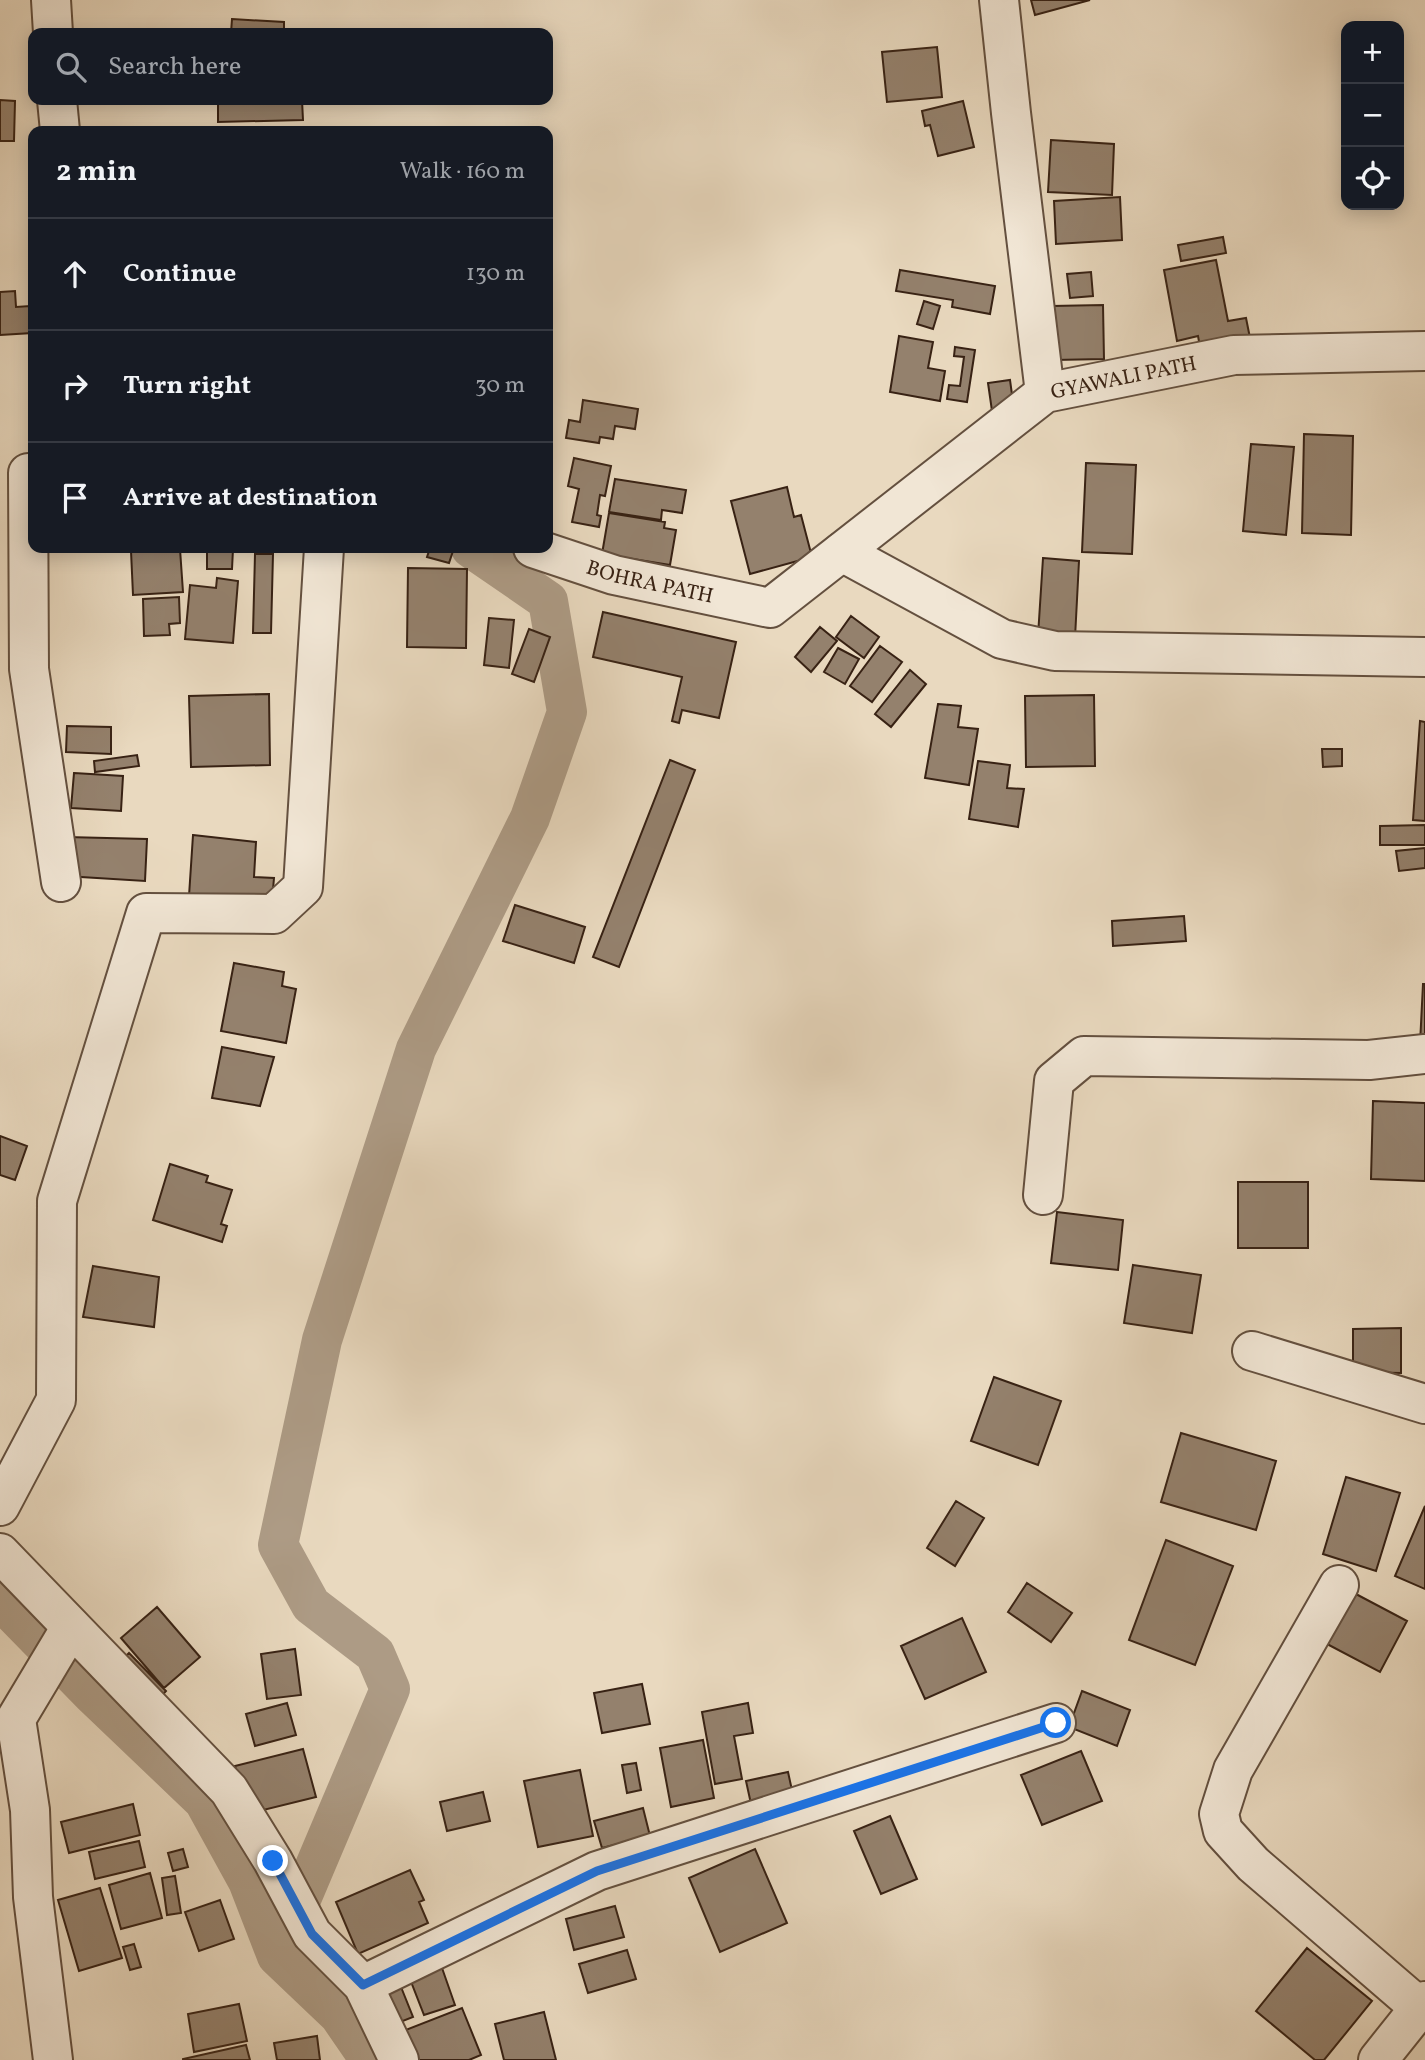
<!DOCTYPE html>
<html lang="en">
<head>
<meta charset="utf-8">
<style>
  body { margin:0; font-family:Vollkorn,serif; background:#242831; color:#f1f3f6 }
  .controls { position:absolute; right:21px; top:21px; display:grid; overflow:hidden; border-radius:14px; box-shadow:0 4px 18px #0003 }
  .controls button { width:63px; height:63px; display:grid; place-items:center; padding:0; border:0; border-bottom:2px solid #363941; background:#171b24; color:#f1f3f6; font:35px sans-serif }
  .stop { position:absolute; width:21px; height:21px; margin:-16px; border:5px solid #1a73e8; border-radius:50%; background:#fff }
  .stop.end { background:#1a73e8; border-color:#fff; box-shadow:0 2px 7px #0008 }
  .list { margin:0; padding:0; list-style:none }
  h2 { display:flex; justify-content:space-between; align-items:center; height:91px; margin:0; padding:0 28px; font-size:30px }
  h2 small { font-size:23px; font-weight:400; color:#9ea1a6 }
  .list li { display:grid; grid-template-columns:46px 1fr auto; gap:21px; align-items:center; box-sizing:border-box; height:112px; padding:0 28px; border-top:2px solid #363941 }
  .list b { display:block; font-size:26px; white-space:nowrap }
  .list em { font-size:23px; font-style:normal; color:#9ea1a6 }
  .icon { flex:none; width:38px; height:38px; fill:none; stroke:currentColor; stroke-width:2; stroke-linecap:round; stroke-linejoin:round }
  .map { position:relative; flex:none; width:1425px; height:2060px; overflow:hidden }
  .search { position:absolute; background:#171b24; box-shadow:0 4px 18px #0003; left:28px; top:28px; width:525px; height:77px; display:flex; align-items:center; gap:18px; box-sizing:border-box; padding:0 24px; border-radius:14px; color:#9ea1a6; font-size:26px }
  .panel { position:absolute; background:#171b24; box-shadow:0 4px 18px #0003; left:28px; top:126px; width:525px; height:427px; border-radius:14px }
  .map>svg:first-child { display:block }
</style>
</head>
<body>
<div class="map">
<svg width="1425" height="2060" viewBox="0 0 1425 2060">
  <rect width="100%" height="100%" fill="#e9d9bf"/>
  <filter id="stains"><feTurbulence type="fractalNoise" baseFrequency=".00286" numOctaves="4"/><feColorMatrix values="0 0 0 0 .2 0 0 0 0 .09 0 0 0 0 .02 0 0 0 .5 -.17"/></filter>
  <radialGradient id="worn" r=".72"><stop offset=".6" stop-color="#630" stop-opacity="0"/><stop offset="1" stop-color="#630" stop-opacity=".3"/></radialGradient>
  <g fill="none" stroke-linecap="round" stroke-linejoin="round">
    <path stroke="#ad9b85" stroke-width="40" d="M 0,1600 L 92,1694 L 204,1801 L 248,1881 L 277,1956 L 339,2015 L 370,2060
      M 277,1956 L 390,1689 L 375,1654 L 311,1605 L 278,1545 L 322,1340 L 416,1049 L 530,818 L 567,712 L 548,601 L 471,548"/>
  </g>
  <path fill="#94816d" stroke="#382214" stroke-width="2" d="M 1031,0 L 1090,0 L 1035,15 Z
    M 232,19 L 284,22 L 284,33 L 231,33 Z
    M 937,47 L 942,97 L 887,102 L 882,52 Z
    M 0,100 L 15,101 L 14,141 L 0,141 Z
    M 218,100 L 302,100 L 303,120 L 218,122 Z
    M 963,101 L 974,147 L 938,156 L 930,125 L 925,126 L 922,111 Z
    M 1051,140 L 1114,144 L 1112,195 L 1048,192 Z
    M 1120,197 L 1122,240 L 1056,244 L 1054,201 Z
    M 1223,237 L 1226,253 L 1181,261 L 1178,245 Z
    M 1216,260 L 1228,321 L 1246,318 L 1250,338 L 1200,347 L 1198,336 L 1177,341 L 1164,270 Z
    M 900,270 L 995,286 L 990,314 L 952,307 L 953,300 L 896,291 Z
    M 1091,272 L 1093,296 L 1070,298 L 1067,274 Z
    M 15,291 L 16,307 L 30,306 L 32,333 L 0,335 L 0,292 Z
    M 924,301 L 940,306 L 933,329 L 917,324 Z
    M 1103,305 L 1104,359 L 1054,360 L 1052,306 Z
    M 899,336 L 933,342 L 928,368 L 945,371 L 940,401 L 890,392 Z
    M 955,347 L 975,350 L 967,402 L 947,399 L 949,385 L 960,386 L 964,357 L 954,356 Z
    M 1010,380 L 1014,409 L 992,411 L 988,383 Z
    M 583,400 L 638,409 L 635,429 L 615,426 L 613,439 L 600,437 L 599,443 L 566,438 L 569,420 L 580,422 Z
    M 1304,434 L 1353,436 L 1351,535 L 1302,533 Z
    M 1251,444 L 1294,447 L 1286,535 L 1243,531 Z
    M 574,458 L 611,466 L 605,496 L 600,495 L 597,515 L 601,516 L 599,527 L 572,522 L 579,489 L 568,486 Z
    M 1086,463 L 1136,465 L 1132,554 L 1082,552 Z
    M 615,479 L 686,490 L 682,513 L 662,510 L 661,520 L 609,512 Z
    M 787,487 L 794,517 L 801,515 L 812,557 L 750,574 L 731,501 Z
    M 609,513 L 665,522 L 664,528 L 676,530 L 670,565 L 602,554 Z
    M 430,548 L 454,548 L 449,563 L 427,557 Z
    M 180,549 L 183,592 L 133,595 L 131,551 Z
    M 207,549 L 233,549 L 232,569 L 207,569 Z
    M 255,554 L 273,554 L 271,633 L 253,633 Z
    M 1043,558 L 1079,561 L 1075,638 L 1038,636 Z
    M 408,568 L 467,569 L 466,648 L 407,647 Z
    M 217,578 L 238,581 L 233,643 L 185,639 L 190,585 L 216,588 Z
    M 179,597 L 180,623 L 169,624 L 170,635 L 144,636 L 143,599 Z
    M 603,612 L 736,642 L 719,718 L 682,710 L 679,723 L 672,721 L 682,677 L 593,657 Z
    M 851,616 L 879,637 L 864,658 L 836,637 Z
    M 489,618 L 514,620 L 509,668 L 484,665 Z
    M 820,627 L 837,641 L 811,672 L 795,657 Z
    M 529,629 L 550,637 L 534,682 L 512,674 Z
    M 880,646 L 902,662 L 872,702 L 850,686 Z
    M 838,648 L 859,659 L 845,684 L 824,672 Z
    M 910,670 L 926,684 L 891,727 L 875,714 Z
    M 269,694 L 270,765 L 191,767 L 189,696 Z
    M 1094,695 L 1095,766 L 1026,767 L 1025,696 Z
    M 938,704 L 961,706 L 958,727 L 978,729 L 969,785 L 925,778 Z
    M 1420,721 L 1425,722 L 1425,821 L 1413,820 Z
    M 67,726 L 111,727 L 111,754 L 66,752 Z
    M 1322,749 L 1342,749 L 1342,766 L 1323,767 Z
    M 137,755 L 139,766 L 95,772 L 94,761 Z
    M 670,760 L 695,770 L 619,967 L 593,957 Z
    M 978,761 L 1010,765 L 1007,788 L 1024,789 L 1018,827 L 969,819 Z
    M 74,773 L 123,776 L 121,811 L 71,808 Z
    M 1425,825 L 1425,845 L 1380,845 L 1380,826 Z
    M 193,835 L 256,842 L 254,877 L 274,878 L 272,901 L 189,896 Z
    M 66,837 L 147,839 L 145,881 L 65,876 Z
    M 1425,848 L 1425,868 L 1399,871 L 1396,851 Z
    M 515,905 L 585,927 L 574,963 L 503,941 Z
    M 1184,916 L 1186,941 L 1113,946 L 1112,921 Z
    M 234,963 L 284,972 L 282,986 L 296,989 L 286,1043 L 221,1031 Z
    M 1423,984 L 1425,984 L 1425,1045 L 1420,1044 Z
    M 222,1047 L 274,1057 L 260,1106 L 212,1098 Z
    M 1373,1101 L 1425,1103 L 1425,1181 L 1371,1179 Z
    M 0,1136 L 27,1146 L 15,1180 L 0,1175 Z
    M 170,1164 L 208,1176 L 206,1182 L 232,1190 L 221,1224 L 227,1226 L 222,1242 L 153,1220 Z
    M 1238,1182 L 1308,1182 L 1308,1248 L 1238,1248 Z
    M 1057,1212 L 1123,1220 L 1118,1270 L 1051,1263 Z
    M 1133,1265 L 1201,1275 L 1192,1333 L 1124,1323 Z
    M 93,1266 L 159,1277 L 154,1327 L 83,1317 Z
    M 1401,1328 L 1401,1373 L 1353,1372 L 1353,1329 Z
    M 994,1377 L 1061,1401 L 1038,1465 L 971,1441 Z
    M 1181,1433 L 1276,1461 L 1256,1530 L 1161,1502 Z
    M 1346,1477 L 1400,1493 L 1376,1571 L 1323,1554 Z
    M 956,1501 L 984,1518 L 955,1566 L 927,1548 Z
    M 1425,1506 L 1425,1589 L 1395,1576 Z
    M 1166,1540 L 1233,1566 L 1195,1665 L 1129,1640 Z
    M 1027,1583 L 1072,1613 L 1051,1642 L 1008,1612 Z
    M 1354,1593 L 1407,1621 L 1380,1672 L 1327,1644 Z
    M 157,1607 L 200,1657 L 164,1688 L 121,1638 Z
    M 962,1618 L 986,1672 L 925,1699 L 901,1646 Z
    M 295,1649 L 301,1695 L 267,1699 L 261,1654 Z
    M 129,1653 L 166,1691 L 155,1703 L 117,1665 Z
    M 642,1684 L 650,1724 L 602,1733 L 594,1693 Z
    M 1082,1691 L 1130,1710 L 1117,1746 L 1069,1727 Z
    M 287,1703 L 296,1735 L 255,1746 L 246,1714 Z
    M 748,1703 L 753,1733 L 734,1736 L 742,1779 L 715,1784 L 702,1712 Z
    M 703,1740 L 714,1798 L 671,1807 L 660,1748 Z
    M 303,1749 L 316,1797 L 247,1814 L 235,1766 Z
    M 1081,1751 L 1102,1801 L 1042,1825 L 1021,1775 Z
    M 636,1763 L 641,1790 L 627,1793 L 622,1765 Z
    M 580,1770 L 593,1836 L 538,1847 L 524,1781 Z
    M 788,1772 L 795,1804 L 753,1813 L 746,1781 Z
    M 483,1792 L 490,1821 L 447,1831 L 440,1802 Z
    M 133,1804 L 140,1835 L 69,1853 L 61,1822 Z
    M 643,1808 L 650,1836 L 602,1848 L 594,1821 Z
    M 890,1816 L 917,1879 L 881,1894 L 854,1831 Z
    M 139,1841 L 145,1867 L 95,1879 L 89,1852 Z
    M 183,1849 L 188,1867 L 173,1871 L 168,1853 Z
    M 755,1849 L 787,1923 L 720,1952 L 689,1878 Z
    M 410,1870 L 424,1900 L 419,1902 L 428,1923 L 358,1954 L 336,1902 Z
    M 150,1873 L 162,1918 L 121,1929 L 109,1885 Z
    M 175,1876 L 181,1913 L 167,1915 L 162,1878 Z
    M 100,1888 L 122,1958 L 79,1971 L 58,1900 Z
    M 220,1900 L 234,1939 L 199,1951 L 185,1912 Z
    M 615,1906 L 624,1937 L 574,1950 L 566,1919 Z
    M 134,1944 L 141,1967 L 130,1970 L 123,1947 Z
    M 1307,1948 L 1372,2001 L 1324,2060 L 1315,2060 L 1256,2011 Z
    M 627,1950 L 636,1979 L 588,1993 L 579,1964 Z
    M 442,1968 L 455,2005 L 424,2015 L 410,1979 Z
    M 401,1987 L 413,2017 L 385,2028 L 373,1998 Z
    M 239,2004 L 247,2041 L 194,2052 L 188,2014 Z
    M 462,2008 L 481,2055 L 469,2060 L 414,2060 L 403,2031 Z
    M 544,2012 L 556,2060 L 504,2060 L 495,2024 Z
    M 317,2036 L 320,2060 L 277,2060 L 274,2043 Z
    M 246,2045 L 250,2060 L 183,2060 L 183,2059 Z"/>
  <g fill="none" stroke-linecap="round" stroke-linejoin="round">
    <defs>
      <g id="street">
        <path d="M 51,0 L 53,33"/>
        <path d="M 999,0 L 1011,113 L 1045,393"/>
        <path d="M 57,100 L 60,131"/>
        <path d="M 28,473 L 29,669 L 61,882"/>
        <path id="s1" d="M 533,548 L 614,575 L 770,608 L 1045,393 L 1234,355 L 1425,351"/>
        <path d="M 842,552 L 1002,639 L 1055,651 L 1425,657"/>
        <path d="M 1043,1195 L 1054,1081 L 1084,1056 L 1369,1060 L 1425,1054"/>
        <path d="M 1252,1351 L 1425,1404"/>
        <path d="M 0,1506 L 56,1400 L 57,1201 L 146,913 L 274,914 L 303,887 L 324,548"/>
        <path d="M 0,1553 L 229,1790 L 273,1861 L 312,1934 L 363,1985 L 399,2060"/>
        <path d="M 1339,1585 L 1233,1770 L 1219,1814 L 1223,1831 L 1253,1864 L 1419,2007"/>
        <path d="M 363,1985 L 597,1871 L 1056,1723"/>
        <path d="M 53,2060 L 33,1897 L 30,1810 L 16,1719 L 71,1627"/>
        <path d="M 1378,2060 L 1425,2001"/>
      </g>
    </defs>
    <use href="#street" stroke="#64503f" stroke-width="42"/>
    <use href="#street" stroke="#f1e6d5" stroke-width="38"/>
  </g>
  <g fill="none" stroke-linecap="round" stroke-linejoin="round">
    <path stroke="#1a73e8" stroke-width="9" d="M 273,1861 L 312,1934 L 363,1985 L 597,1871 L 1056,1723"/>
  </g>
  <g text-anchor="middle" stroke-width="5" stroke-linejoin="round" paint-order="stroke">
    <g font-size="21" fill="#382214" stroke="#f1e6d5">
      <text dy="7" stroke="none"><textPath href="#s1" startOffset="674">GYAWALI PATH</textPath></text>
      <text dy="7" stroke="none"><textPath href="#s1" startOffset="122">BOHRA PATH</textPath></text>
    </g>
  </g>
  <rect width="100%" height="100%" filter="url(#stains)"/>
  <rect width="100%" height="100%" fill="url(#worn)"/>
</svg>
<div class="controls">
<button>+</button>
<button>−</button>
<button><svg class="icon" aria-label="locate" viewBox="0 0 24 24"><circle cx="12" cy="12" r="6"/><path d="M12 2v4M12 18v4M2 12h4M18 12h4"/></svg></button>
</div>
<div class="stop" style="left:1056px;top:1723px"></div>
<div class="stop end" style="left:273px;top:1861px"></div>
<div class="search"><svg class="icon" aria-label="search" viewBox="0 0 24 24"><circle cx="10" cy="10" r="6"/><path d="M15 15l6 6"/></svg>Search here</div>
<section class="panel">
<h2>2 min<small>Walk · 160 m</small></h2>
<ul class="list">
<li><svg class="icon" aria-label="ahead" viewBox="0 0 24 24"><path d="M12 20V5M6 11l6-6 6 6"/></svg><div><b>Continue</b></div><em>130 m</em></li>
<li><svg class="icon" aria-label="right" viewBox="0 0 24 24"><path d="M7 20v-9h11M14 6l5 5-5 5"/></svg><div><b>Turn right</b></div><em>30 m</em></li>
<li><svg class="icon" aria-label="arrive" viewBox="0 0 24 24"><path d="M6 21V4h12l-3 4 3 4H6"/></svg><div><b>Arrive at destination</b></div></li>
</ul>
</section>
</div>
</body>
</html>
